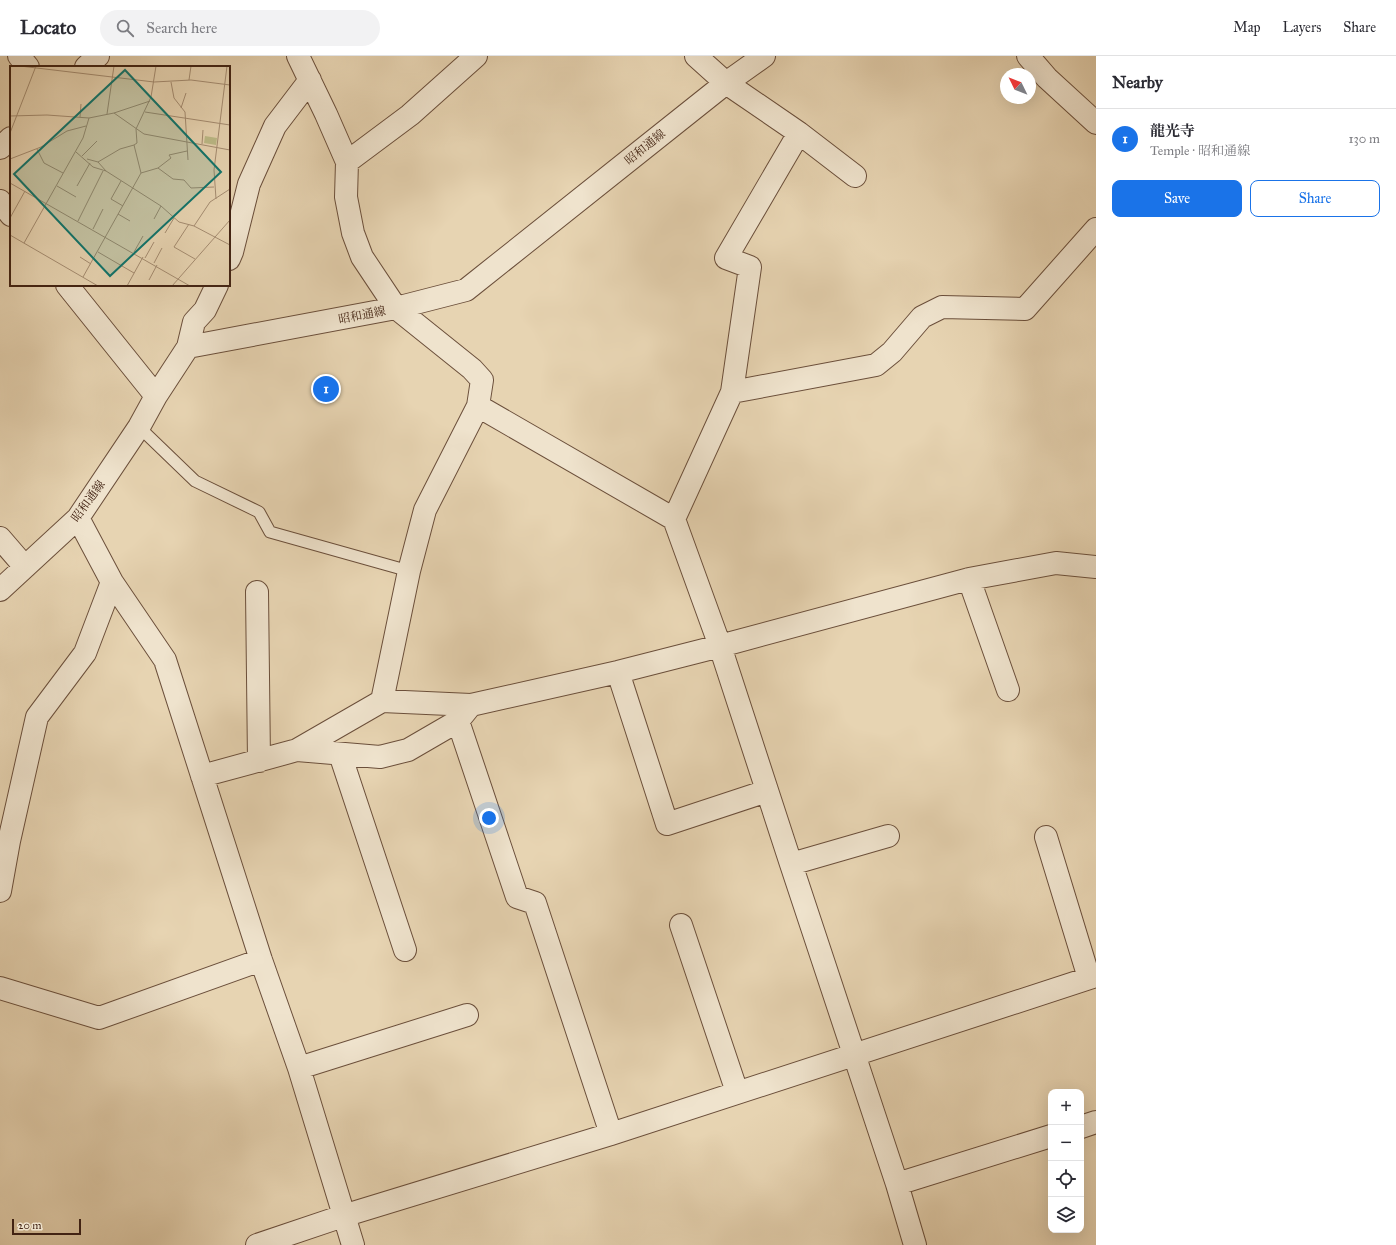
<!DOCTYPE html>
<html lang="en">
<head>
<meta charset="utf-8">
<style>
  body { margin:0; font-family:"IM FELL Great Primer","Noto Serif JP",serif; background:#f2f2f3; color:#2b2b33 }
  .controls { position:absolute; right:12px; bottom:12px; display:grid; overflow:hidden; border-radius:8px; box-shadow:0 4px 16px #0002 }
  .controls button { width:36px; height:36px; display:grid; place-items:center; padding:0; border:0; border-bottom:1px solid #e1e1e2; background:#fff; color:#2b2b33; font:20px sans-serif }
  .compass { position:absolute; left:1000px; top:12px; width:36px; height:36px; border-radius:50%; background:#fff; box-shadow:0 4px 16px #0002; rotate:313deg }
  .scale { position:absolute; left:12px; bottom:10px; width:69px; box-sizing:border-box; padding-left:4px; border:2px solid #422313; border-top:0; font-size:11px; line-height:14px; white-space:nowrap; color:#422313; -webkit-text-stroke:3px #efe3cd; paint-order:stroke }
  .you { position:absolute; left:489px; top:762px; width:14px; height:14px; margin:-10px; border:3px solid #fff; border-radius:50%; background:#1a73e8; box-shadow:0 0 0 6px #1a73e833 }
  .badge { display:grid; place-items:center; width:26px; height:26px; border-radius:50%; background:#1a73e8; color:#fff; font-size:13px; font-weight:700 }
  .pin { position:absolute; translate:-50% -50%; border:2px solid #fff; box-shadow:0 1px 4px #0006 }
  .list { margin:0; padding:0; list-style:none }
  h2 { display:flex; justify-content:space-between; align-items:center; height:52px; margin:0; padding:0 16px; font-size:17px }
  h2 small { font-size:13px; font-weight:400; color:#7c7c81 }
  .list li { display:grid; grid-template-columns:26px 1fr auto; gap:12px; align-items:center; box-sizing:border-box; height:60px; padding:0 16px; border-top:1px solid #e1e1e2 }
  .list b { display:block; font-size:15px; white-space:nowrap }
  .list p { margin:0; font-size:13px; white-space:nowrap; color:#7c7c81 }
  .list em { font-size:13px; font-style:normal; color:#7c7c81 }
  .actions { display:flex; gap:8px; padding:12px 16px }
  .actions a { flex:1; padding:9px 0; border:1px solid #1a73e8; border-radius:8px; text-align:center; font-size:14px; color:#1a73e8 }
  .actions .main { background:#1a73e8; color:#fff }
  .icon { flex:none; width:22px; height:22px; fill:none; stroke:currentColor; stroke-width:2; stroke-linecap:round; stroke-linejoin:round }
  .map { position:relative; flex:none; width:1096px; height:1189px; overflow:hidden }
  header { display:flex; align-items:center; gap:24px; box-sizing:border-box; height:56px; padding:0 20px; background:#fff; border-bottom:1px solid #e1e1e2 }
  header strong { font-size:19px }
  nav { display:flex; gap:22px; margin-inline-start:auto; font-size:14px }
  .search { width:280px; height:36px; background:#f2f2f3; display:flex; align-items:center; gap:10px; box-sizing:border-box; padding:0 14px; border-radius:22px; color:#7c7c81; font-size:15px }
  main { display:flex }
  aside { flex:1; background:#fff }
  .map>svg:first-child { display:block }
</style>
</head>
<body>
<header>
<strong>Locato</strong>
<div class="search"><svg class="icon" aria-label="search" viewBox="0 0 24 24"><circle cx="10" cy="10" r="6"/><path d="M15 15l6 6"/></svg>Search here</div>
<nav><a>Map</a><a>Layers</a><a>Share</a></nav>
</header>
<main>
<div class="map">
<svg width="1096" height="1189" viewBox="0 0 1096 1189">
  <rect width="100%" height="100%" fill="#e7d4b2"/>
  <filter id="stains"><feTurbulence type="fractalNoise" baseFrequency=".005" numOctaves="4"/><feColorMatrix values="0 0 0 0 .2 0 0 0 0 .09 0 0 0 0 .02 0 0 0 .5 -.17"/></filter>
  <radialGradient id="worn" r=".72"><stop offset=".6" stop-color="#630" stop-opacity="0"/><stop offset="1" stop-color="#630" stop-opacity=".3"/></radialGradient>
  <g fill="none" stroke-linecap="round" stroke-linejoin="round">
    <defs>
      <path id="lane" d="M 139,371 L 195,425 L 259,456 L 270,476 L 409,515"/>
      <path id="street" d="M 19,0 L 28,11
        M 298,0 L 326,58 L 347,106 L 346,141 L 353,177 L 362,201 L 396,252 L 472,313 L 482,324 L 478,350 L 674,463 L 720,590 L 791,808 L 897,1128 L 915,1189
        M 696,0 L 726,27 L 799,77 L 855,120
        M 1028,0 L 1047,22 L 1096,67
        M 86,11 L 98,0
        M 0,92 L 11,82
        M 347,106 L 410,59 L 476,0
        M 0,145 L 11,159
        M 229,203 L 232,196 L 249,128 L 275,70 L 310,24
        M 67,229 L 156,340
        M 188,291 L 194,266 L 205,254 L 217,229
        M 732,336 L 876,309 L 892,296 L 922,261 L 942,251 L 1025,253 L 1096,173
        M 78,462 L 112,526 L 165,604 L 261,904 L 299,1012 L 353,1189
        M 674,463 L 732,336 L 750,211 L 726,202 L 799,77
        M 0,482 L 25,511
        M 969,523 L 1008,634
        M 0,534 L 78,462 L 139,371 L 156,340 L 188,291 L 396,252 L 466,234 L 726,27 L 764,0
        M 257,536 L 259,705
        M 618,616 L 667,768 L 767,735
        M 382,645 L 409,515 L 425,454 L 478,350
        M 458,665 L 517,841 L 535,847 L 611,1078
        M 297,694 L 382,645 L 471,649
        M 340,698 L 405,894
        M 202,720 L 297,694 L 380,701 L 408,694 L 458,665 L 471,649 L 618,616 L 720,590 L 969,523 L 1056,507 L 1096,511
        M 1046,781 L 1089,922
        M 791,808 L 888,780
        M 0,835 L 9,785 L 37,661 L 85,597 L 112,526
        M 681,869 L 737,1036
        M 0,932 L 99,962 L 261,904
        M 299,1012 L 467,959
        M 1081,1071 L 1096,1066
        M 897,1128 L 1051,1080
        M 257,1189 L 343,1160 L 611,1078 L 1096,920"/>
    </defs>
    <use href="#lane" stroke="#6b4f3b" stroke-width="13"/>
    <use href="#street" stroke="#6b4f3b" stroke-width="24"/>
    <use href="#lane" stroke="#efe3cd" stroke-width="11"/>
    <use href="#street" stroke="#efe3cd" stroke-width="22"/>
  </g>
  <g text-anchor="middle" stroke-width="3" stroke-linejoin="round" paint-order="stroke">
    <g font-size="12" fill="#422313" stroke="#efe3cd">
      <text transform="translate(645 91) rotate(-39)" y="4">昭和通線</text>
      <text transform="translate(362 259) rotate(-11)" y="4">昭和通線</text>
      <text transform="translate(88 445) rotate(-54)" y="4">昭和通線</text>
    </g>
  </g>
  <g transform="translate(10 10)">
    <rect width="220" height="220" fill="#e7d4b2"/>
    <path d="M 195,70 L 207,72 L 206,79 L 194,77 Z" fill="#bcbb88"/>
    <path fill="none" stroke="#a58d72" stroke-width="1" d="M 10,0 L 144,16 L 181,14 L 220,19M 179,14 L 181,0M 161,16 L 164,32 L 175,46 L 178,94M 171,42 L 176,27M 135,46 L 220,59M 104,47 L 140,35M 97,48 L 104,0M 0,50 L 37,49 L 79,52 L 104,47 L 134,68 L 220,84M 70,51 L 71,38M 0,67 L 26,0M 192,78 L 193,64M 27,83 L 34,97 L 53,107M 66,86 L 83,101 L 96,105 L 151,140 L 169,156 L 184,160 L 220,179M 72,90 L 87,75M 0,93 L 31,81 L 57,65 L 76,60M 77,93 L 88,96 L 96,105M 88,96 L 110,83 L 124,79M 148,102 L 163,113 L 174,114 L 181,122 L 204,121M 131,107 L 148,102 L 161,92 L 159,89 L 177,85M 111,115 L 101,133 L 113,140M 0,117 L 180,220M 47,120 L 66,131M 67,120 L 80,97M 206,133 L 204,104 L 217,0M 108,148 L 120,155M 0,152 L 15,125M 144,153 L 151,140M 68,155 L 93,105M 179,158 L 164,181 L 185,193M 184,160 L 200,136 L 220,123M 83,163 L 93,143M 155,167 L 164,152M 0,169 L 88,220M 14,177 L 73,72 L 79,52M 88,186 L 124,207M 124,186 L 133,170M 70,191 L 81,198M 135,192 L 144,176M 144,197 L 152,182M 73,211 L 131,107 L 124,79 L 127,77 L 126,63 L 141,31 L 146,0M 139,214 L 147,199M 117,220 L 133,191M 162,220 L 220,154"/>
    <path fill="#0f766e" fill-opacity="0.15" stroke="#0f766e" stroke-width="2" d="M 115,4 L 211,106 L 100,210 L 4,108 Z"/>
    <rect width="220" height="220" fill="none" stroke="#422313" stroke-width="2"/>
  </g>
  <rect width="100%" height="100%" filter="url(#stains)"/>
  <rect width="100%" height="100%" fill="url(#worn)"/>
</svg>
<div class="controls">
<button>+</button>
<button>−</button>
<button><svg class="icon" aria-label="locate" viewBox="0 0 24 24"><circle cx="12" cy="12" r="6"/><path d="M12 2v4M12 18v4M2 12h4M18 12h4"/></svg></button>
<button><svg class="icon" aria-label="layers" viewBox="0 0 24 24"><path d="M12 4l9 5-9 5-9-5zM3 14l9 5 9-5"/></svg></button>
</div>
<svg class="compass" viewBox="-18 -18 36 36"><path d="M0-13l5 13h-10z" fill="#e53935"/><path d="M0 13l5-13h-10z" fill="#7c7c81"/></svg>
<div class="scale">20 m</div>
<div class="you"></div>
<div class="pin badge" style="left:326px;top:333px">1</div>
</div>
<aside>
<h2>Nearby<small></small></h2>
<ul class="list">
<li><span class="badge">1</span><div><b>龍光寺</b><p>Temple · 昭和通線</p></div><em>130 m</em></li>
</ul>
<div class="actions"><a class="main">Save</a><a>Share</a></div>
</aside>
</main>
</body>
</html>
